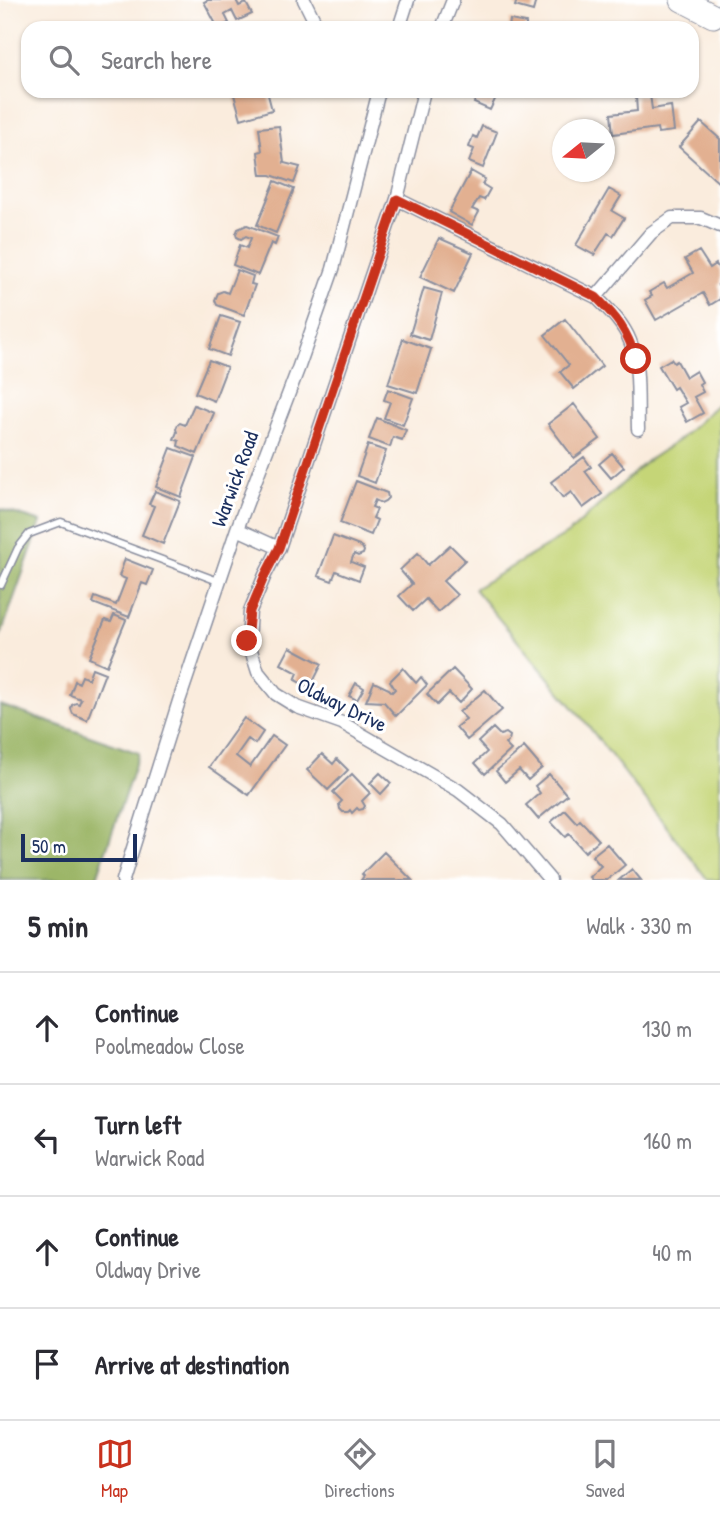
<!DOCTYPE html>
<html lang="en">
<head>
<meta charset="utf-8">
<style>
  body { margin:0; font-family:"Patrick Hand",sans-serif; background:#f2f2f3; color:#2b2b33 }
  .compass { position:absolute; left:552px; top:119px; width:63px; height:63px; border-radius:50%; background:#fff; box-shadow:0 2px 5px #0004; rotate:252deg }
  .scale { position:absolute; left:21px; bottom:18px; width:116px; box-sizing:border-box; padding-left:7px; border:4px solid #1b2f5e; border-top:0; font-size:19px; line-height:24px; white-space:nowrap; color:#1b2f5e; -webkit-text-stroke:5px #fff; paint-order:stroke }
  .stop { position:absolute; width:21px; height:21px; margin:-16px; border:5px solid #c8321e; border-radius:50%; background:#fff }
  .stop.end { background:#c8321e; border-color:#fff; box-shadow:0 2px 7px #0008 }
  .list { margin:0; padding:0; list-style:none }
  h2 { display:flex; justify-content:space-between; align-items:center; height:91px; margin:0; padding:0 28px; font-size:30px }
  h2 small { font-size:23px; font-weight:400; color:#7c7c81 }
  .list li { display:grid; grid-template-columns:46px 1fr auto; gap:21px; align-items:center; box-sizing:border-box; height:112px; padding:0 28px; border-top:2px solid #e1e1e2 }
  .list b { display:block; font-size:26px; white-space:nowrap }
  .list p { margin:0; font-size:23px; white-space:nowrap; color:#7c7c81 }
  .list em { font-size:23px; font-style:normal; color:#7c7c81 }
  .icon { flex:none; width:38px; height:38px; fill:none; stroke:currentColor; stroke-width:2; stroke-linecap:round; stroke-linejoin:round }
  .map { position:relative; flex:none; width:720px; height:880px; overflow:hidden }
  .search { position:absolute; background:#fff; box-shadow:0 2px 5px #0004; left:21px; right:21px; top:21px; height:77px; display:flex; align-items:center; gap:18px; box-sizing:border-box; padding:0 24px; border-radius:21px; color:#7c7c81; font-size:26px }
  .sheet { height:539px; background:#fff }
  nav { display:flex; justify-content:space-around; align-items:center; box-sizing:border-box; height:98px; border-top:2px solid #e1e1e2; background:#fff; font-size:19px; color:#7c7c81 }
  nav a { display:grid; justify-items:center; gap:4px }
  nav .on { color:#c8321e }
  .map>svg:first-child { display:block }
</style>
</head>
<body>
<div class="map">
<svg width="720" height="880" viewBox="0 0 720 880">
  <rect width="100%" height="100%" fill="#fff"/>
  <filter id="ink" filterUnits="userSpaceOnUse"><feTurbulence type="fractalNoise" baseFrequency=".0143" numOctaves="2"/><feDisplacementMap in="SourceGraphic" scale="14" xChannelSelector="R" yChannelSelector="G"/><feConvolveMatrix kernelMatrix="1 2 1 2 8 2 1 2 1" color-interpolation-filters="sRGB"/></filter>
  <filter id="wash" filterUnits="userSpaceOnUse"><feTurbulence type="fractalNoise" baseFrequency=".00686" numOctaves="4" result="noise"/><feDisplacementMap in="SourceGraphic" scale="28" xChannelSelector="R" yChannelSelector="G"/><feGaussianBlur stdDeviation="1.57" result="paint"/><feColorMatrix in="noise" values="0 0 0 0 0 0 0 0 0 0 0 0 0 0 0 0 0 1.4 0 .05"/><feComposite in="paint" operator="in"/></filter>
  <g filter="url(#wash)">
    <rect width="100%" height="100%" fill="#faecdd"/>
    <path fill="#c5d577" stroke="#70826a" stroke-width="2" d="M 720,402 L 720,880 L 708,880 L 582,718 L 474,589 L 569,533 L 647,461 L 680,439 Z"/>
    <path fill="#9cb668" stroke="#5c7263" stroke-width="2" d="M 0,509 L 41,522 L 0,637 Z
      M 0,705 L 139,753 L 96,880 L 0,880 Z"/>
    <g id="blocks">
      <path fill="#e2b091" d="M 208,0 L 236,0 L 239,6 L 246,3 L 252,14 L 237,21 L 232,11 L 225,15 L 229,23 L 218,28 L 204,2 Z
        M 517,0 L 536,0 L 533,11 L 515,6 Z
        M 510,20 L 526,23 L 526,28 L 509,28 Z
        M 233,91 L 267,91 L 272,110 L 241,119 Z
        M 479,91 L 499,91 L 490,110 L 474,103 Z
        M 650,95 L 652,109 L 671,106 L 674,131 L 658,133 L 657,128 L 613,134 L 611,114 L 637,111 L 636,97 Z
        M 701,122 L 720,139 L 720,184 L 679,147 Z
        M 279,126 L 284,163 L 300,167 L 294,183 L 271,175 L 261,175 L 258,152 L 262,151 L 259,128 Z
        M 482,126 L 497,132 L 483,168 L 469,162 L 474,149 L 469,147 L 473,136 L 477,138 Z
        M 471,171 L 485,179 L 482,184 L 490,189 L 484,200 L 479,198 L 472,209 L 479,212 L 472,225 L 449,212 Z
        M 275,181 L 294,189 L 276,233 L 257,225 Z
        M 609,189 L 621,196 L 612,211 L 624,218 L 613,236 L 608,233 L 594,255 L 576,245 Z
        M 247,225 L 278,237 L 275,245 L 271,243 L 258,275 L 233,265 L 240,245 L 247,248 L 251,238 L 246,236 L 241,239 L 237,237 L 236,234 L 238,229 Z
        M 439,238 L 473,253 L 454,293 L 420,277 Z
        M 699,251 L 710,268 L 716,264 L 720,271 L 720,284 L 718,285 L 720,289 L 720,299 L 710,305 L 703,293 L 656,320 L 645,300 L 652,296 L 649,292 L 664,283 L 667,288 L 693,273 L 685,259 Z
        M 237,270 L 253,276 L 251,284 L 255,285 L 244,315 L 217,305 L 215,300 L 218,293 L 223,291 L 228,293 Z
        M 424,288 L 442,293 L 429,340 L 410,334 Z
        M 221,316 L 240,322 L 228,356 L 209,349 Z
        M 565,319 L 602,366 L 574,389 L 560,372 L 569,365 L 545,335 Z
        M 403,339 L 431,349 L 417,393 L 388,384 Z
        M 671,359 L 674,363 L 677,361 L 686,377 L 696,371 L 702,382 L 699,384 L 703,392 L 694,397 L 703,413 L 687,422 L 679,407 L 686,403 L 676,387 L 673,389 L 659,366 Z
        M 209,360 L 227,367 L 214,401 L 195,393 Z
        M 388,389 L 413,398 L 403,425 L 384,418 L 390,402 L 384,400 Z
        M 574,404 L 600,439 L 574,458 L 548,424 Z
        M 194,405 L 214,413 L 197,454 L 178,446 L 179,441 L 174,439 L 177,432 L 176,429 L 178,424 L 180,423 L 185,425 Z
        M 377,418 L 406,430 L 402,440 L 393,437 L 390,447 L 369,439 Z
        M 368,445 L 386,451 L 375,483 L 357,476 Z
        M 171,448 L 196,457 L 181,497 L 156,487 Z
        M 612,453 L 624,467 L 611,478 L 599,464 Z
        M 584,457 L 591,467 L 585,471 L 602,494 L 583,508 L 571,492 L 563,498 L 551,482 Z
        M 356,481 L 387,493 L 388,498 L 385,501 L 381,503 L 375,500 L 372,507 L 377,509 L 373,518 L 377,520 L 371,535 L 340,523 Z
        M 155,491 L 180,501 L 163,544 L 142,535 L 154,506 L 149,504 Z
        M 333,536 L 362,547 L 364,551 L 363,554 L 358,556 L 354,554 L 351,562 L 364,567 L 359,580 L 336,571 L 332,581 L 318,576 Z
        M 450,545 L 465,560 L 443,581 L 457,595 L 438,612 L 426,599 L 413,611 L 399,596 L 412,584 L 400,570 L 418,553 L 428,565 Z
        M 125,559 L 153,570 L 147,585 L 142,583 L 129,617 L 93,603 L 95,597 L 116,605 L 126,579 L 119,576 Z
        M 114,615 L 126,620 L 107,666 L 89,658 L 105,620 L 111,622 Z
        M 290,647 L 322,664 L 310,688 L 295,680 L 298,673 L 281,664 Z
        M 92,668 L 105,673 L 87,720 L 73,714 L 71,709 L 72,705 L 76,703 L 79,704 L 81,699 L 70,695 L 75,681 L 79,683 L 82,676 L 88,679 Z
        M 403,668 L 416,683 L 421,677 L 427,685 L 396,716 L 384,702 L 366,701 L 374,682 L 389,689 L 392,692 L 395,689 L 390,681 Z
        M 453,669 L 472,689 L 459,703 L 449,693 L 437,705 L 427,694 Z
        M 356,683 L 364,688 L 357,700 L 349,696 Z
        M 485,690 L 502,710 L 467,740 L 456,727 L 466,719 L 459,712 Z
        M 244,718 L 263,732 L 255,744 L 248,739 L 236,756 L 250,767 L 272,736 L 285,745 L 249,795 L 209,767 Z
        M 493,728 L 500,735 L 506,733 L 510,736 L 509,740 L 505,744 L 511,750 L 485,774 L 475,763 L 487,752 L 478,742 Z
        M 524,747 L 542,768 L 528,780 L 519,770 L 505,782 L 496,771 Z
        M 322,754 L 333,764 L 337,759 L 348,770 L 328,790 L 307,770 Z
        M 380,773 L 391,783 L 381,794 L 370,783 Z
        M 352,774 L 370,793 L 362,801 L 365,806 L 363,809 L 359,810 L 357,808 L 352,813 L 350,810 L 348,812 L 343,812 L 340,809 L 339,804 L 342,801 L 333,792 Z
        M 549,774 L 567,795 L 538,819 L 526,805 L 540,793 L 535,786 Z
        M 565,810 L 577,823 L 580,820 L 599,840 L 585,852 L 569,834 L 565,837 L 551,822 Z
        M 607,844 L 625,865 L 607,880 L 592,880 L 589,877 L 601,866 L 592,856 Z
        M 384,852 L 412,880 L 361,880 L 364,876 L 362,874 Z
        M 632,869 L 641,880 L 619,880 Z"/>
    </g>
  </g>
  <g filter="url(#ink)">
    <use href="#blocks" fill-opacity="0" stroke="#8a8e9e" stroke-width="2"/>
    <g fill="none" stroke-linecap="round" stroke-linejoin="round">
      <defs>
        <path id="service" d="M 1,585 L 18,548 L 29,534 L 61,522 L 218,581"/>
        <path id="minor" d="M 304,0 L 318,28
          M 399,28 L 408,0
          M 442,28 L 453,0
          M 397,199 L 596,297 L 651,233 L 672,218 L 701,218 L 720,226
          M 596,297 C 609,310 623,323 630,341 C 640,364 637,403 638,429
          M 237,529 L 279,548 L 265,575 L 250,611 L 248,641 L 258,672 L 276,694 L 297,707 L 342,723 L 458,790 L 502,824 L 550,880
          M 279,548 L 397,199 L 424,91
          M 123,880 L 179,701 L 237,529 L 298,369 L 333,269 L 379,91"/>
        <path id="motorway" d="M 682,0 L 713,16"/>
      </defs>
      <use href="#service" stroke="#8a8e9e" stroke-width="9"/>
      <use href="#minor" stroke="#8a8e9e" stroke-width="15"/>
      <use href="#motorway" stroke="#8a8e9e" stroke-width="25"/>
      <use href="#service" stroke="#fff" stroke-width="6"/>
      <use href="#minor" stroke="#fff" stroke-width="12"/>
      <use href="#motorway" stroke="#fff" stroke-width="23"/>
    </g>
  </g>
  <g fill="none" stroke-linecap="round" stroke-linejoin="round" filter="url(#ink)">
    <path stroke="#c8321e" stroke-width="9" d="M 247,641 L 250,611 L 265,575 L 279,548 L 397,199 L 596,297 C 617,318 627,330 636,359"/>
  </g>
  <g text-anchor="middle" stroke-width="6" stroke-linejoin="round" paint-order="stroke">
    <g font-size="21" fill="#1b2f5e" stroke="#fff">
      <text transform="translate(235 479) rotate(-70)" y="7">Warwick Road</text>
      <text transform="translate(342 705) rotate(26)" y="7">Oldway Drive</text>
    </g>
  </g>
</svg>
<svg class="compass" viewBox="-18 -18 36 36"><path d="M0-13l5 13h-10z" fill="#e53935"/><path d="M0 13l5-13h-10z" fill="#7c7c81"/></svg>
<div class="scale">50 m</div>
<div class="stop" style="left:636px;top:359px"></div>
<div class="stop end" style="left:247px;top:641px"></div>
<div class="search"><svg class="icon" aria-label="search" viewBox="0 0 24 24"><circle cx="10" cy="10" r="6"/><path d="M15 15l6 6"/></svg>Search here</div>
</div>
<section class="sheet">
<h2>5 min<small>Walk · 330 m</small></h2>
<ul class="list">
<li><svg class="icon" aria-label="ahead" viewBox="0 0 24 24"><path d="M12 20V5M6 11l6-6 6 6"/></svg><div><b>Continue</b><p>Poolmeadow Close</p></div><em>130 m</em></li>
<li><svg class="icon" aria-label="left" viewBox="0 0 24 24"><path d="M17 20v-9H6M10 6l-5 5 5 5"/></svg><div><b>Turn left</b><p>Warwick Road</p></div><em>160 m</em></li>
<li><svg class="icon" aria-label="ahead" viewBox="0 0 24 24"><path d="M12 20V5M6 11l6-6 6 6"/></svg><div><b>Continue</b><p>Oldway Drive</p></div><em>40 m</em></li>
<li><svg class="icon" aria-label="arrive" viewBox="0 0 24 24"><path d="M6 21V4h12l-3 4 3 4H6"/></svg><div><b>Arrive at destination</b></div></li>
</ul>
</section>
<nav>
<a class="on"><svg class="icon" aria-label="map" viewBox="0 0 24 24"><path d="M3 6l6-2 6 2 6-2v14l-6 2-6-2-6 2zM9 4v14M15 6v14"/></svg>Map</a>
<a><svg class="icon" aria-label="directions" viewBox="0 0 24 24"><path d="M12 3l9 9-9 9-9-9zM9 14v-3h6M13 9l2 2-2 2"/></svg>Directions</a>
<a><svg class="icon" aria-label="saved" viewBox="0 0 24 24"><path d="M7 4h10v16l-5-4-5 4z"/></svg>Saved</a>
</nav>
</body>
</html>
